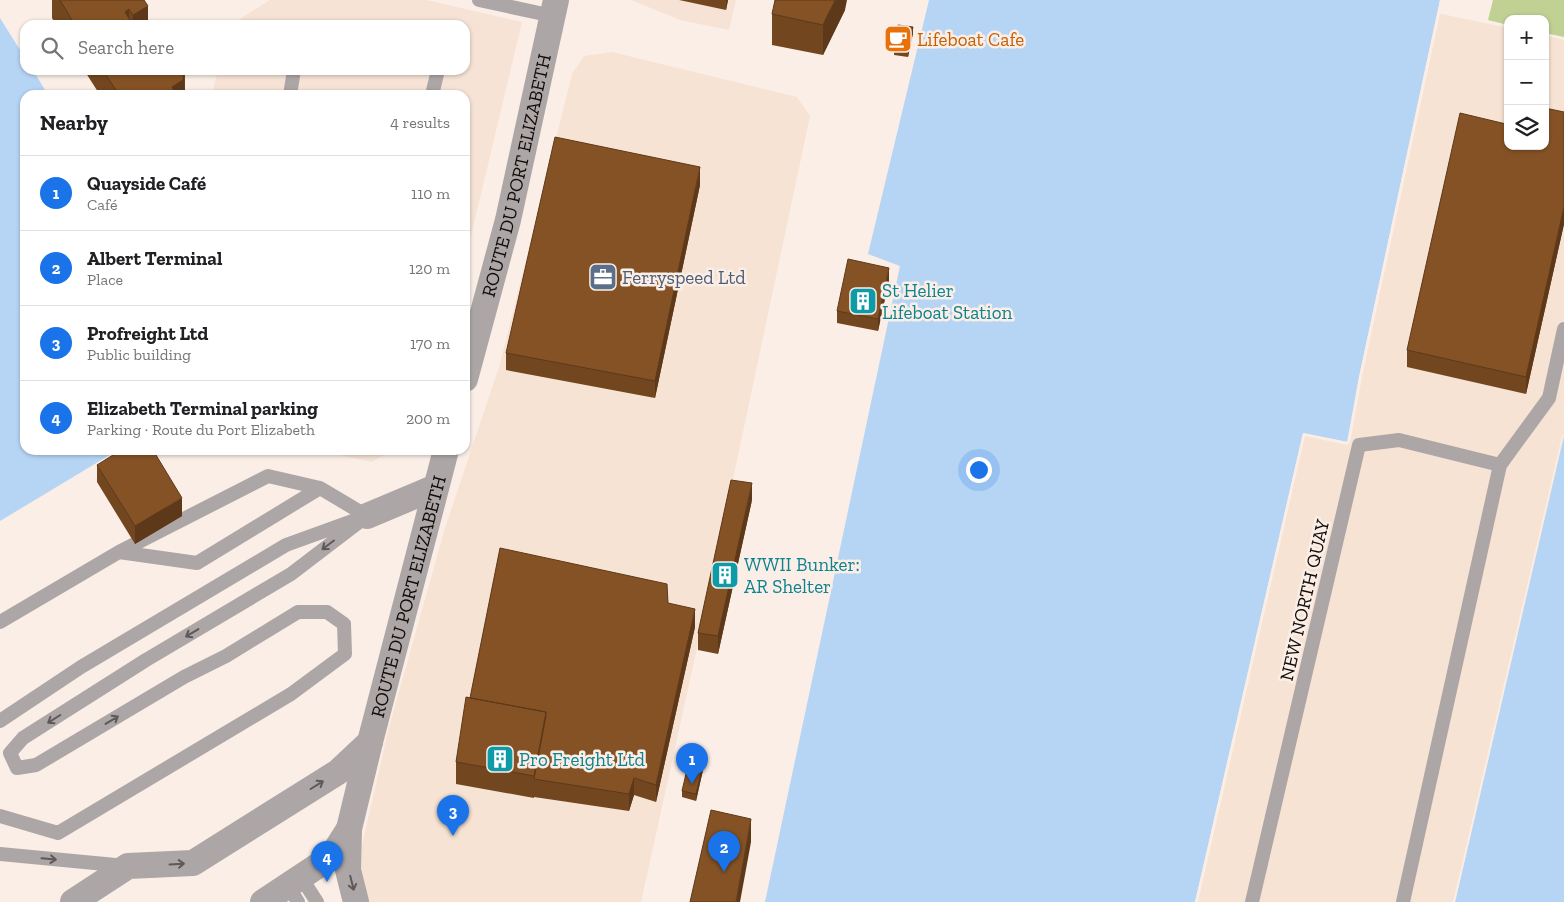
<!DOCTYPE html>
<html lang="en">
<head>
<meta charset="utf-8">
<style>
  body { margin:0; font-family:"Zilla Slab",serif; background:#f6f6f6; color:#202124 }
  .controls { position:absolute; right:15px; top:15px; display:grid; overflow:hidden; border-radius:10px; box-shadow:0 1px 4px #0004 }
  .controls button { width:45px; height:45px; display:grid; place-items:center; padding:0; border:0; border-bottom:1px solid #e0e0e0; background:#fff; color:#202124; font:25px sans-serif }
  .you { position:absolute; left:978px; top:469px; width:18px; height:18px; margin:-12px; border:4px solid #fff; border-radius:50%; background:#1a73e8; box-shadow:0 0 0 8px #1a73e833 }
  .badge { display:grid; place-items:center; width:32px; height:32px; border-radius:50%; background:#1a73e8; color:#fff; font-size:16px; font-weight:700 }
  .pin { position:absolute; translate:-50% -41px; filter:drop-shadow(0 1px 2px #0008) }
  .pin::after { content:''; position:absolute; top:26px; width:18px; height:15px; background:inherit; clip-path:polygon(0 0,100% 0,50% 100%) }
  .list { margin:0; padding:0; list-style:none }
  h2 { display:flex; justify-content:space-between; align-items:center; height:65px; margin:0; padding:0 20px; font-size:21px }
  h2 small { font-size:16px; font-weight:400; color:#757577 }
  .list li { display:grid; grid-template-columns:32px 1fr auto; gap:15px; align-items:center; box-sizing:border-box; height:75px; padding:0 20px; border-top:1px solid #e0e0e0 }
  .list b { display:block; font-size:19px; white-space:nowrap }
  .list p { margin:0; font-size:16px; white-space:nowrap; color:#757577 }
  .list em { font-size:16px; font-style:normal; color:#757577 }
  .icon { flex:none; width:28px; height:28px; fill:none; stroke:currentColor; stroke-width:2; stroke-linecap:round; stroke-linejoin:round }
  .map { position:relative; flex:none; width:1564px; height:902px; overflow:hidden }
  .search { position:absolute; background:#fff; box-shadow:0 1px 4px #0004; left:20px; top:20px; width:450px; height:55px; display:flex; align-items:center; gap:12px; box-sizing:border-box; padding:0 18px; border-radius:15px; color:#757577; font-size:19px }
  .panel { position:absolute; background:#fff; box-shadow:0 1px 4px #0004; left:20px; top:90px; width:450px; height:365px; border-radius:15px }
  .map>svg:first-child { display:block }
</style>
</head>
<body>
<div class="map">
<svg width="1564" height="902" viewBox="0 0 1564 902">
  <rect width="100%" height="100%" fill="#faeee6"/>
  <path fill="#f6e3d6" d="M 270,0 L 426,0 L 522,22 L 465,261 L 465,95 L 212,95 L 218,70 L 465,70 L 465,25 L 230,25 Z
    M 631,0 L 736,0 L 729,30 L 680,20 Z
    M 315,450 L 392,450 L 372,462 Z"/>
  <path fill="#f6e3d3" d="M 1437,13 L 1508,28 L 1508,146 L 1545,146 L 1545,36 L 1564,40 L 1564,436 L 1455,902 L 1195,902 L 1303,433 L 1348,442 L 1359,377 Z
    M 612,52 L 797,97 L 810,116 L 701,630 L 641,902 L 369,902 L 359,859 L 388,731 L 445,528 L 500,364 L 572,74 L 584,56 Z"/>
  <path fill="#c1d194" d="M 1493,0 L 1564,0 L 1564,37 L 1545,33 L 1545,19 L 1508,19 L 1508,25 L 1488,20 Z"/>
  <path fill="#b6d5f4" d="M 929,0 L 1440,0 L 1359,377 L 1347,442 L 1303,433 L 1195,902 L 765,902 L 900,266 L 868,254 Z
    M 0,18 L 25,58 L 25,70 L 33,70 L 48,95 L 25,95 L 25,450 L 118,450 L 0,521 Z
    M 1564,436 L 1564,902 L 1455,902 Z"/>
  <path fill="#faeee6" d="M 1440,0 L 1443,0 L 1362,377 L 1350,443 L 1347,445 L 1305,436 L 1198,902 L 1195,902 L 1303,433 L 1348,442 L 1359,377 Z
    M 1564,434 L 1455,902 L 1453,902 L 1562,436 Z"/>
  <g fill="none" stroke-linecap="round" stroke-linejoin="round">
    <path stroke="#ada6a7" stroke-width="14" d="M 479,0 L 553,16
      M 290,95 L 294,70
      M 432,95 L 438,70
      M 119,552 L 197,563 L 320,488 L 367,516
      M 0,622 L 119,552 L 268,476 L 320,488
      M 0,721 L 81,667 L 286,545 L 355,520
      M 0,816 L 58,833 L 291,694 L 345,654 L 344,624 L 327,612 L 298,612 L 226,656 L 184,677 L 36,765 L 17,768 L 10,753 L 23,738 L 146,660 L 291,574 L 367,516
      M 0,854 L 126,866
      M 302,877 L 306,885 L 317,902
      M 288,886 L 298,902
      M 1252,902 L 1359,445 L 1399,440 L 1500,465
      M 1403,902 L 1500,465 L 1549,398 L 1564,329"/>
    <g stroke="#ada6a7" stroke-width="26">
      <path id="s1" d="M 465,379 L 508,220 L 556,0"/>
      <path d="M 367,516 L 436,487"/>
      <path d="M 73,902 L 128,866 L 193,863 L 338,772 L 370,742"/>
      <path d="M 263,902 L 331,857 L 349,829"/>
      <path id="s2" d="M 356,902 L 348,870 L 349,829 L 370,742 L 446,450"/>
    </g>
  </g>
  <path fill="#724720" d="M 52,0 L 144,0 L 148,25 L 56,25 L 52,18 Z
    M 679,0 L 728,0 L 726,10 Z
    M 845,10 L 823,55 L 772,45 L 772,14 Z
    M 913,33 L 908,57 L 894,55 L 894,49 Z
    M 84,70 L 185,70 L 185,95 L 100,95 Z
    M 1564,112 L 1564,224 L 1526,394 L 1407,367 L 1407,350 L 1506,124 Z
    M 700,185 L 655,398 L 506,370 L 506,353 Z
    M 889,280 L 878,331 L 837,323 L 837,311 Z
    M 97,465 L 182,516 L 135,544 L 97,482 Z
    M 752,500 L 718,654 L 698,650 L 698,633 Z
    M 668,603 L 695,627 L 656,802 L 634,795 L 629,811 L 534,797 L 534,798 L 456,784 L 456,762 L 470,698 Z
    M 703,770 L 696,801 L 682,797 L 682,791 Z"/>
  <path fill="#5d391a" d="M 726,0 L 728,0 L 726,10 Z
    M 835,0 L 847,0 L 845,10 L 823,55 L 823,25 Z
    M 148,6 L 148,25 L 133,25 L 133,15 Z
    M 129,9 L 129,25 L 125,12 Z
    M 913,27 L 913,33 L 908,57 L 908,50 Z
    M 184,70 L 185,95 L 172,95 L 172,87 Z
    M 700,167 L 700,185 L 655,398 L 655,381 Z
    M 1564,207 L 1564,224 L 1526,394 L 1526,377 Z
    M 889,268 L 889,280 L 878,331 L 878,319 Z
    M 752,483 L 752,500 L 718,654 L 718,636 Z
    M 182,498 L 182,516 L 135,544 L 135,526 Z
    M 695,609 L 695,627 L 656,802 L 656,785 Z
    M 546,712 L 546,734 L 534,779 L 534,798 L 534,776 Z
    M 703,764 L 703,770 L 696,801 L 696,794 Z
    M 634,778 L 634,795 L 629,811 L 629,794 Z
    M 751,819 L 751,842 L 740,902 L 736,902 Z"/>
  <path fill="#855225" stroke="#5d391a" d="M 60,0 L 144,0 L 148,6 L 133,15 L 129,9 L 125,12 L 133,25 L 75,25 Z
    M 775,0 L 835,0 L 823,25 L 772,14 Z
    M 898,25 L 913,27 L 908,50 L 894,49 Z
    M 103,70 L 184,70 L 183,80 L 172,87 L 176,94 L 174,95 L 119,95 Z
    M 1545,108 L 1564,112 L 1564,207 L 1526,377 L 1407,350 L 1460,113 L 1506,124 L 1508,117 L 1508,146 L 1545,146 Z
    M 555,137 L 700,167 L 655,381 L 506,353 Z
    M 848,259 L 889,268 L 878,319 L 837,311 Z
    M 121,450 L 153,450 L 182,498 L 135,526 L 97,465 Z
    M 731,480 L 752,483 L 718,636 L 698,633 Z
    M 500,548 L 667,584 L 668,603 L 695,609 L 656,785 L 634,778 L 629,794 L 534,779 L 546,716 L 546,712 L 470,698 Z
    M 466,697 L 546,712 L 534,776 L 456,762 Z
    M 689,761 L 703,764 L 696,794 L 682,791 Z
    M 711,810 L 751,819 L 736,902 L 690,902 Z"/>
  <defs><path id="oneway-shaft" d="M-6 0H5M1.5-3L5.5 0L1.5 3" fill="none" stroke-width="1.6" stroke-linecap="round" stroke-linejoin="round" transform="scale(1.25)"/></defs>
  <g stroke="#5e5958">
    <use href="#oneway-shaft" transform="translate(328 545) rotate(143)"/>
    <use href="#oneway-shaft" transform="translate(192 633) rotate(149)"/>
    <use href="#oneway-shaft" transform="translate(54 719) rotate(148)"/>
    <use href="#oneway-shaft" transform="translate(112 720) rotate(-31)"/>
    <use href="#oneway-shaft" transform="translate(317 785) rotate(-32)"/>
    <use href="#oneway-shaft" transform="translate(49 859) rotate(5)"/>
    <use href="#oneway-shaft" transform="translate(177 864) rotate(-3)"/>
    <use href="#oneway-shaft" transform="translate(352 883) rotate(76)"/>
  </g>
  <defs>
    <symbol id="cafe-square" viewBox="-11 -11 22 22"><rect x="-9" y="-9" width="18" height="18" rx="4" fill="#e8710a" stroke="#faeee6"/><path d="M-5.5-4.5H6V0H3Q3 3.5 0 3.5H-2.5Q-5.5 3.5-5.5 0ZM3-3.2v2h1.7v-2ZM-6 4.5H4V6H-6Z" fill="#fff"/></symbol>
    <symbol id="office-square" viewBox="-11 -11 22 22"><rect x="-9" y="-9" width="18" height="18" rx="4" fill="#5c6f8a" stroke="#faeee6"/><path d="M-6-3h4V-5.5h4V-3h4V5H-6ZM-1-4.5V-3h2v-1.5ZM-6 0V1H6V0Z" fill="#fff"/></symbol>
    <symbol id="building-square" viewBox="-11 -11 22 22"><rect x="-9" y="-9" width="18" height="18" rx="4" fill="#0f9aa8" stroke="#faeee6"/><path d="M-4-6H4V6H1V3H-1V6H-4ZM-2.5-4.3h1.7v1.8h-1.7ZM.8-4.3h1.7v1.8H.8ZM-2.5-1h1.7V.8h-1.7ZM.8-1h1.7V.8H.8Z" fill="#fff"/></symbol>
  </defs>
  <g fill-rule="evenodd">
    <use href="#cafe-square" x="882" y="23" width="32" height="32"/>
    <use href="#office-square" x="587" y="261" width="32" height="32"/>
    <use href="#building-square" x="847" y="285" width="32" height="32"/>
    <use href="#building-square" x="709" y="559" width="32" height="32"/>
    <use href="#building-square" x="484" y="743" width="32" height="32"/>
  </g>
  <g text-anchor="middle" stroke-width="5" stroke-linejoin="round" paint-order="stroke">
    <g font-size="19" fill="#c56008" stroke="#faeee6" text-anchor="start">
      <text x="917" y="46">Lifeboat Cafe</text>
    </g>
    <g font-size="19" fill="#100c09" stroke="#faeee6">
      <text dy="7" stroke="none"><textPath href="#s1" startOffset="210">ROUTE DU PORT ELIZABETH</textPath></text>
      <text dy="7" stroke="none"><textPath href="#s2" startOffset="314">ROUTE DU PORT ELIZABETH</textPath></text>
      <text transform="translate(1304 600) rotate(-77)" y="7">NEW NORTH QUAY</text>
    </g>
    <g font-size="19" fill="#4e5e75" stroke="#faeee6" text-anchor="start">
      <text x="622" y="284">Ferryspeed Ltd</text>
    </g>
    <g font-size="19" fill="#0d838f" stroke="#faeee6" text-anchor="start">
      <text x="882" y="297">St Helier<tspan x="882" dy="22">Lifeboat Station</tspan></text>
      <text x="744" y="571">WWII Bunker:<tspan x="744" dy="22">AR Shelter</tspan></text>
      <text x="519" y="766">Pro Freight Ltd</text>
    </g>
  </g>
</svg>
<div class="controls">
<button>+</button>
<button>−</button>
<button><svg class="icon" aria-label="layers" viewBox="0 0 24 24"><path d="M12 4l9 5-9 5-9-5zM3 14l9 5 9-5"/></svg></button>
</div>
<div class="you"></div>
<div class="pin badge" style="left:692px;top:784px">1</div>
<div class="pin badge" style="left:724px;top:872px">2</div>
<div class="pin badge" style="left:453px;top:836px">3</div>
<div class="pin badge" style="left:327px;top:882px">4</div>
<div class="search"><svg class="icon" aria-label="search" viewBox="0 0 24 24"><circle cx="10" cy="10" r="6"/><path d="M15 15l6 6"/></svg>Search here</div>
<section class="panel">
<h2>Nearby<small>4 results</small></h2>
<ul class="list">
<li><span class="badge">1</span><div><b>Quayside Café</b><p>Café</p></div><em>110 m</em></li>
<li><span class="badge">2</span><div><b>Albert Terminal</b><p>Place</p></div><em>120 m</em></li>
<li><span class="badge">3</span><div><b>Profreight Ltd</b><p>Public building</p></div><em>170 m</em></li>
<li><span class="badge">4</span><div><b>Elizabeth Terminal parking</b><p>Parking · Route du Port Elizabeth</p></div><em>200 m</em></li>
</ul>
</section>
</div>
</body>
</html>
